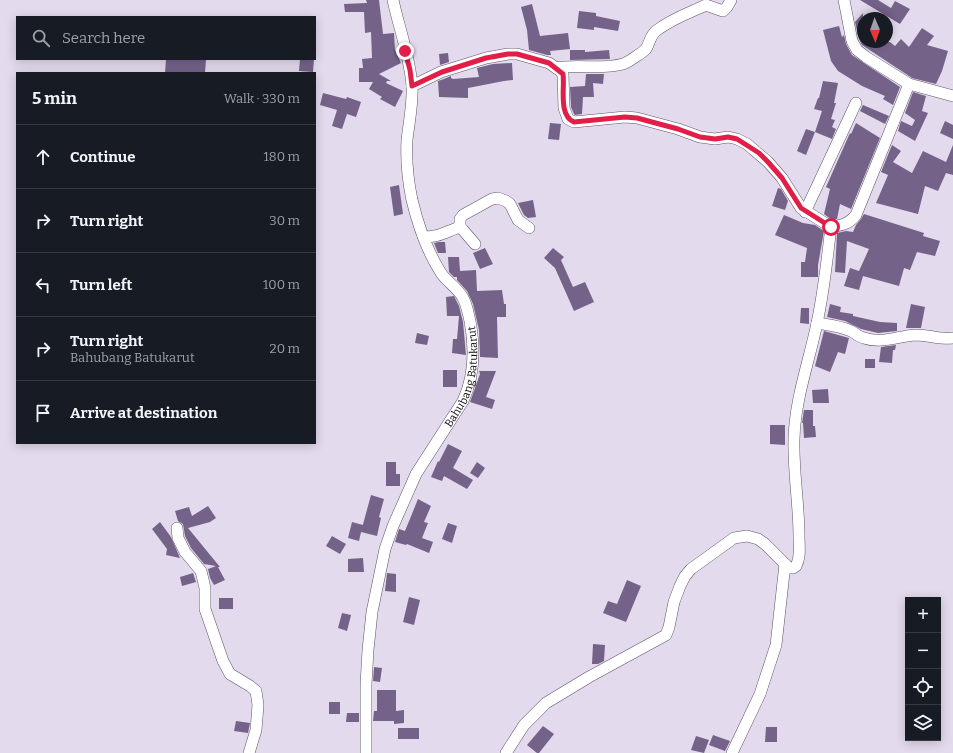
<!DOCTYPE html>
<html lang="en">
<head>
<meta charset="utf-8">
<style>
  body { margin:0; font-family:Bitter,serif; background:#242831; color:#f1f3f6 }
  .controls { position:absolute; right:12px; bottom:12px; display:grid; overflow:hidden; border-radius:0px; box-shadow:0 2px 10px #0003 }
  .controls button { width:36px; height:36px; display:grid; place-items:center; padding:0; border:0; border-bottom:1px solid #363941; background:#171b24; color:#f1f3f6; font:20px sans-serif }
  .compass { position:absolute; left:857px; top:12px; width:36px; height:36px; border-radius:50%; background:#171b24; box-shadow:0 2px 10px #0003; rotate:178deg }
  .stop { position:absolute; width:12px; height:12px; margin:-9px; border:3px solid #e11d48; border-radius:50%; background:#fff }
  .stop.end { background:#e11d48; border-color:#fff; box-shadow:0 1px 4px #0008 }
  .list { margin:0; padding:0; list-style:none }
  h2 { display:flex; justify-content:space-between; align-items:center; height:52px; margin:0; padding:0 16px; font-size:17px }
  h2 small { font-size:13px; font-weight:400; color:#9ea1a6 }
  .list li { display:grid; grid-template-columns:26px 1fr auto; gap:12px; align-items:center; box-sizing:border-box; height:64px; padding:0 16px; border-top:1px solid #363941 }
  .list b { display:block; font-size:15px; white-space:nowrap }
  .list p { margin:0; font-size:13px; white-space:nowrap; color:#9ea1a6 }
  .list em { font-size:13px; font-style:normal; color:#9ea1a6 }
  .icon { flex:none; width:22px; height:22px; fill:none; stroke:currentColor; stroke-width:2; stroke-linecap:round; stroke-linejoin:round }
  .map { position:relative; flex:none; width:953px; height:753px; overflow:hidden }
  .search { position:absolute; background:#171b24; box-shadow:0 2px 10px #0003; left:16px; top:16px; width:300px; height:44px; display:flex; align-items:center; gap:10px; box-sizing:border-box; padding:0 14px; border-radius:0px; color:#9ea1a6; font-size:15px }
  .panel { position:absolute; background:#171b24; box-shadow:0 2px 10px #0003; left:16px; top:72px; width:300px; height:372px; border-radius:0px }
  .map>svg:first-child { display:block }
</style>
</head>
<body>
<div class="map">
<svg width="953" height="753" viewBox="0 0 953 753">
  <rect width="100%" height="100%" fill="#e3daed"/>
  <path fill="#756289" d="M 366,0 L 379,0 L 383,34 L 394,33 L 395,50 L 401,63 L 379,74 L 391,81 L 387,81 L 386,83 L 403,91 L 395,107 L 380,99 L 382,97 L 369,89 L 373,82 L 359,82 L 359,68 L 363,68 L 362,59 L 372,58 L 371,32 L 365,33 L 364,12 L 345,12 L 344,4 L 367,3 Z
    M 860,0 L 878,0 L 891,8 L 895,1 L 910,9 L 900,24 Z
    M 532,4 L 540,36 L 568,33 L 570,49 L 550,51 L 551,55 L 547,55 L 529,50 L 527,30 L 521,7 Z
    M 579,11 L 596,13 L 596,16 L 620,21 L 618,31 L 594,27 L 594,30 L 577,28 Z
    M 863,13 L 863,42 L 890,42 L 895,46 L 901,39 L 909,47 L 922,28 L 934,36 L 927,45 L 948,51 L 942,71 L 936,84 L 912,78 L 862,45 L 859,39 L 855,22 Z
    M 839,26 L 842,37 L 844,35 L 846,44 L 852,55 L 900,87 L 893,105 L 883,99 L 885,96 L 862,86 L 838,71 L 831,61 L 823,30 Z
    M 570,50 L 585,50 L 585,52 L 609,50 L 610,59 L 570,60 Z
    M 448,53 L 449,62 L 440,65 L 439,54 Z
    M 166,59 L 206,59 L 205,73 L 165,73 Z
    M 300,59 L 314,59 L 313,72 L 299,71 Z
    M 512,63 L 513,80 L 504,81 L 468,88 L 468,98 L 439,97 L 438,81 L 444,79 L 451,76 L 451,78 L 453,79 L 479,77 L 477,68 L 493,64 Z
    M 586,74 L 604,74 L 603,84 L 593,83 L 594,97 L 583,97 L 582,114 L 575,115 L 574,114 L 571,107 L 570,87 L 585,86 Z
    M 823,81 L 838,83 L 834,103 L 836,103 L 831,119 L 835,120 L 832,127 L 836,129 L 832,139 L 815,132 L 822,111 L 814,109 L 818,98 L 819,98 Z
    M 913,92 L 926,96 L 922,111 L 928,113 L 915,141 L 898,131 L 901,121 L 912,126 L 915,120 L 905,113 Z
    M 323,93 L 346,99 L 347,97 L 361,102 L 356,117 L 347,114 L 342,129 L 332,126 L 337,110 L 320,105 Z
    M 863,105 L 889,116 L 885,124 L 860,111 Z
    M 945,121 L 953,125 L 953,139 L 940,133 Z
    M 550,123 L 561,124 L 559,140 L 548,139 Z
    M 856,123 L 880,138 L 851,209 L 840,204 L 837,219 L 832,220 L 824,214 L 830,189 L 826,187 L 850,133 L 851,134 Z
    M 806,129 L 815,132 L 806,155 L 797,151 Z
    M 892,145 L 901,151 L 893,162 L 912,173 L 923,151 L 946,162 L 953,145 L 953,175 L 946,173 L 938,191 L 925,186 L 918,214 L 876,203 L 888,175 L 881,172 Z
    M 399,185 L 403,214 L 394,216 L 390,187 Z
    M 778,188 L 781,189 L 788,201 L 785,210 L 772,206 Z
    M 533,200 L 536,217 L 528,218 L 524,215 L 518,203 Z
    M 864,214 L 924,233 L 923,236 L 940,241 L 935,256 L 917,252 L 910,270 L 904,268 L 899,286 L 863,276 L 859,290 L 844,286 L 850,268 L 859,271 L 869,249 L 847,241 L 845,273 L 835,272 L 837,233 L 846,231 L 853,232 L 856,225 L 861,219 Z
    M 784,215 L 803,223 L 815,225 L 824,231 L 818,265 L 818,277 L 801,277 L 801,262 L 805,262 L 807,248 L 775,235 Z
    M 439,242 L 445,242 L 446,253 L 438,253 L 434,243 Z
    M 485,248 L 493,264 L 480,269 L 473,253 Z
    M 553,248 L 564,257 L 561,260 L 573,287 L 585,282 L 594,302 L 574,311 L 555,268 L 544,258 Z
    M 448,257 L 459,257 L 460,271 L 476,270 L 477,291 L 502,290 L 504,304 L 506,304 L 506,317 L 497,317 L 498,358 L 480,357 L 479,330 L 473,304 L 467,291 L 457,280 L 457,277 L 454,277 L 449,272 Z
    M 454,296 L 459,306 L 463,322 L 466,355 L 452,353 L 453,339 L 457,339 L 459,316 L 447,316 L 446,297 Z
    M 830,304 L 841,307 L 840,312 L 853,314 L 853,316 L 880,322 L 897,323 L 897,331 L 878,333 L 861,329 L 845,321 L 827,317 Z
    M 911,304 L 925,307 L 921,328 L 906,328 Z
    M 801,308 L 809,308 L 809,324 L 800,323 Z
    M 824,331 L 849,338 L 845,354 L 838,352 L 830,372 L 815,366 Z
    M 417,333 L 429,336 L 427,345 L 415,343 Z
    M 896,345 L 895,350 L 893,350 L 892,363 L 879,362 L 881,347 Z
    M 865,359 L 875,359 L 875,368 L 865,368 Z
    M 443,370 L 457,370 L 457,387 L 443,387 Z
    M 479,371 L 496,371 L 486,397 L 495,400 L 492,409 L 470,402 L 480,374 Z
    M 828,389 L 829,403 L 813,403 L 812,390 Z
    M 804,410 L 813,410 L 813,426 L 815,426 L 816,437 L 804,438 L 803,423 L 802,423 Z
    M 770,425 L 785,425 L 785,445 L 770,444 Z
    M 448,444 L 462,451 L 453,468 L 473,480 L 467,489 L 444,476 L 442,481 L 431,477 L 438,461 L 439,462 Z
    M 386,462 L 396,462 L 396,474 L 400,474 L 400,486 L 386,486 Z
    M 477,462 L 485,468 L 478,478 L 470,473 Z
    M 371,495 L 384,499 L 379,517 L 381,518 L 377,536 L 361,532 L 359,541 L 348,538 L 352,522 L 363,525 L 362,528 Z
    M 418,499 L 431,506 L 424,522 L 428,523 L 422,538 L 433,542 L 429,553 L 407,544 L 406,545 L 395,542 L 399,529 L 405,531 Z
    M 208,506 L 216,518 L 210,522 L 188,528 L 220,567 L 218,567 L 225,580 L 214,585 L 210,578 L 208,569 L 216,566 L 204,564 L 191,548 L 185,536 L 183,524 L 178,521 L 175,511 L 189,507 L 192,516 Z
    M 160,522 L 171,537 L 180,558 L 166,555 L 167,549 L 152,529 Z
    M 448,523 L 457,526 L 452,543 L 442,539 Z
    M 332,536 L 346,544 L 340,554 L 326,546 Z
    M 363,558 L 364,572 L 348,572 L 348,559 Z
    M 193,573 L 196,582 L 182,586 L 180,577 Z
    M 387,573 L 396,574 L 396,592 L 385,591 Z
    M 627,580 L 641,586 L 626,622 L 603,613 L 608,601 L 617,604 Z
    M 409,597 L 420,600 L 414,625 L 403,622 Z
    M 219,598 L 233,598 L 233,609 L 219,609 Z
    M 342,613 L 351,615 L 347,631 L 338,628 Z
    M 593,644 L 605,645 L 604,661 L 598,664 L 592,664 Z
    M 374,667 L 382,668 L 380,682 L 373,681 Z
    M 377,690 L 396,690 L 396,711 L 404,710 L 404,723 L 394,724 L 394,721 L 373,721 L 374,711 L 377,711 Z
    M 329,702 L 340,702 L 340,714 L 329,714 Z
    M 347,713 L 359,713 L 359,722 L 346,722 Z
    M 236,721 L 250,723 L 248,733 L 234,731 Z
    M 543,726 L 554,734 L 539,753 L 537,753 L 527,745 Z
    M 766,727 L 777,727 L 777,742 L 765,742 Z
    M 398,728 L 419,728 L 419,739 L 398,739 Z
    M 713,735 L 730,741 L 725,751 L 709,745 Z
    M 696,736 L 709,740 L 704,753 L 691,750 Z"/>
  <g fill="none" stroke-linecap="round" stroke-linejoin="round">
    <defs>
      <g id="minor">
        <path d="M 844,0 L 852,41 L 857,50 L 866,57 L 909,84 L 953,96"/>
        <path d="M 556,68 C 578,64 601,70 623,64 C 627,63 643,52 646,49 C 650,42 650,36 656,31 C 671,19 689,13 706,5 L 723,11 L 727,7 L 731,0"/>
        <path d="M 412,86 L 441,72 L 486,58 L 508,54 L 517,54 L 549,63 L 559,70 L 563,74 L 564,108 L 568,119 L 574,122 L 625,117 L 637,118 L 678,129 L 700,137 L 715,139 L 728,137 L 737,139 L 747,144 L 768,162 L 782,178 L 801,208 L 831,227 C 827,259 824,291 817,323 C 809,362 795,399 794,439 C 793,471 799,504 799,536 C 799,546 801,557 796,566 L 793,568 L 789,568 L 765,544 L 758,539 L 747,536 L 734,538 L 691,569 L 685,576 L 680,586 L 674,602 L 669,627 L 666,635 L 589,677 L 546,703 L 524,725 L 506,753"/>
        <path d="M 805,212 L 856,103"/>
        <path d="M 460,227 L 460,219 L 463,215 L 492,199 L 498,198 L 506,201 L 510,204 L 518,220 L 529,228"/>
        <path d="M 831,227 C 842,225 849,224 856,215 L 909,84"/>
        <path d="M 423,236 C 436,239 447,231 460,227 L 463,230 L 475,244"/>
        <path d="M 817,323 C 829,325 840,326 851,331 C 855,333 859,337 864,338 C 882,344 898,336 916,335 C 929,335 941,340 953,338"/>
        <path d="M 177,528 L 178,538 L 185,552 L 201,571 L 205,588 L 205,609 L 223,661 L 230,674 L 250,686 L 256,691 L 258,705 L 256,730 L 249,753"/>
        <path id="s1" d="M 366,753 L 366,684 L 368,650 L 372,612 L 385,549 L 393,526 L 416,474 L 463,401 C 475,375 475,348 470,321 C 468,313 467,305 463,298 C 458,288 447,282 441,273 C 427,251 418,225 412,200 C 408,181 406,159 407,140 C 409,122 413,104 412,86 C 410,57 399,28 393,0"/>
        <path d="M 732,753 L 760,694 L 776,645 L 785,564"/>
      </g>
    </defs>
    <use href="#minor" stroke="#5c5565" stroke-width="12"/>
    <use href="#minor" stroke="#fff" stroke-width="11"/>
  </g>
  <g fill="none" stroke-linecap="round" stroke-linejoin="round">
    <path stroke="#e11d48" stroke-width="5" d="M 405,51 L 410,70 L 412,86 L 442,72 L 486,58 L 508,54 L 517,54 L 549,63 L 563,74 C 565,88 558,115 574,122 L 625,117 L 637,118 L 678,129 L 700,137 L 715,139 L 728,137 L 737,139 L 759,153 L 768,162 L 782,178 L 801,208 L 831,227"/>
  </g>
  <g text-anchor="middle" stroke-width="3.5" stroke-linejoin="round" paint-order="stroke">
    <g font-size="11" fill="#0e0b11" stroke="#fff">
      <text dy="4" stroke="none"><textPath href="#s1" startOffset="397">Bahubang Batukarut</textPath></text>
    </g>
  </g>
</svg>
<div class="controls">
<button>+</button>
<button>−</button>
<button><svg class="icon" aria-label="locate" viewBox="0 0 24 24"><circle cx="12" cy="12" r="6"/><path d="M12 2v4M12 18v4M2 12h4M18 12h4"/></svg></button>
<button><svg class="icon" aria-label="layers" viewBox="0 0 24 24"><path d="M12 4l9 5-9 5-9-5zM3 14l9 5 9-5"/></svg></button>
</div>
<svg class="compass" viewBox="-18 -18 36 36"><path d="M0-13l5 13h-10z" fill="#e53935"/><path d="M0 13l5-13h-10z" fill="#9ea1a6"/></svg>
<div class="stop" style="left:831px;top:227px"></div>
<div class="stop end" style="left:405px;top:51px"></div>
<div class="search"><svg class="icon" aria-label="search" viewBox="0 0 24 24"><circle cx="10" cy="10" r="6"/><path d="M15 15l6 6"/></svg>Search here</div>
<section class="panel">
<h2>5 min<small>Walk · 330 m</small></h2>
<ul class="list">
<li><svg class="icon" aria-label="ahead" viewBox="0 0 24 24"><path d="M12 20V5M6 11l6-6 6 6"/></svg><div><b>Continue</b></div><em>180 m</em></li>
<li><svg class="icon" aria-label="right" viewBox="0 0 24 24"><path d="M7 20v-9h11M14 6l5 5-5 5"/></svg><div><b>Turn right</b></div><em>30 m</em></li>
<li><svg class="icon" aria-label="left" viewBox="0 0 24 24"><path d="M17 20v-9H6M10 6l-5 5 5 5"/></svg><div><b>Turn left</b></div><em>100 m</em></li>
<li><svg class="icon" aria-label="right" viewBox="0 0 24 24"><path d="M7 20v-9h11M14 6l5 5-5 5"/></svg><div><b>Turn right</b><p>Bahubang Batukarut</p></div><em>20 m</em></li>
<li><svg class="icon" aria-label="arrive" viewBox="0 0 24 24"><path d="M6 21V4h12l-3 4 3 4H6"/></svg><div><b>Arrive at destination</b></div></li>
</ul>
</section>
</div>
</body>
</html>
